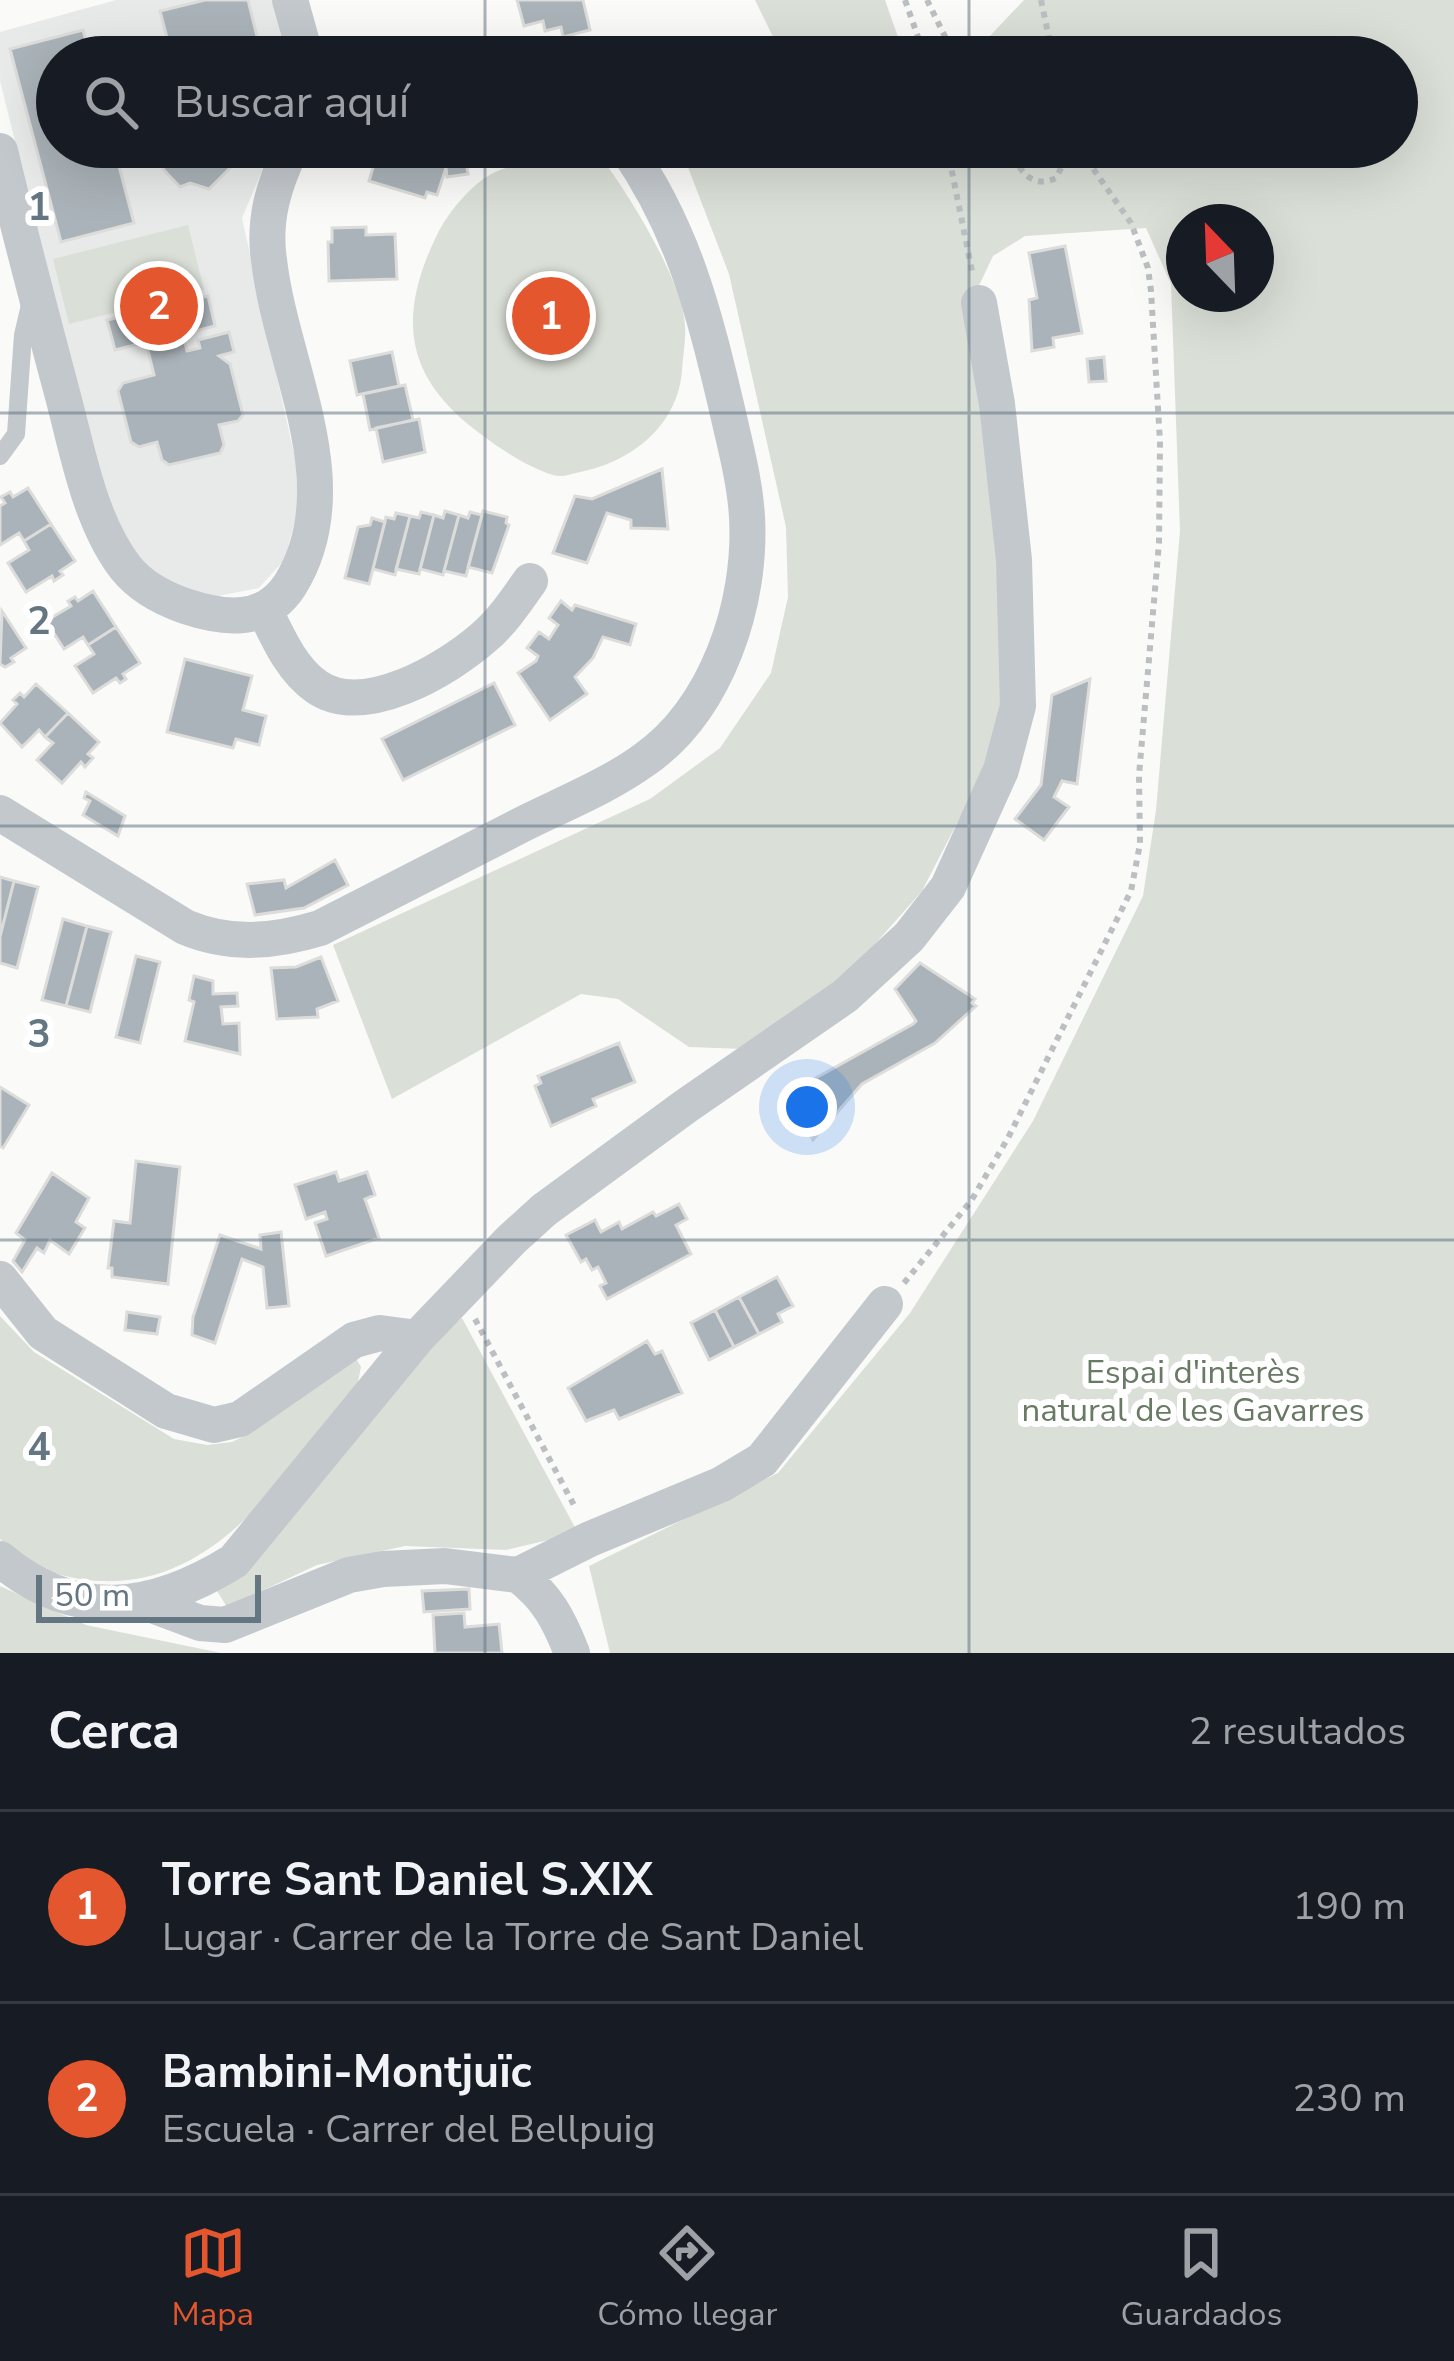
<!DOCTYPE html>
<html lang="es">
<head>
<meta charset="utf-8">
<style>
  body { margin:0; font-family:"Nunito Sans",sans-serif; background:#242831; color:#f1f3f6 }
  .compass { position:absolute; left:1166px; top:204px; width:108px; height:108px; border-radius:50%; background:#171b24; box-shadow:0 12px 48px #0002; rotate:337deg }
  .scale { position:absolute; left:36px; bottom:30px; width:225px; box-sizing:border-box; padding-left:12px; border:6px solid #657683; border-top:0; font-size:33px; line-height:42px; white-space:nowrap; color:#657683; -webkit-text-stroke:9px #fff; paint-order:stroke }
  .you { position:absolute; left:807px; top:1107px; width:42px; height:42px; margin:-30px; border:9px solid #fff; border-radius:50%; background:#1a73e8; box-shadow:0 0 0 18px #1a73e833 }
  .badge { display:grid; place-items:center; width:78px; height:78px; border-radius:50%; background:#e4572e; color:#fff; font-size:39px; font-weight:700 }
  .pin { position:absolute; translate:-50% -50%; border:6px solid #fff; box-shadow:0 3px 12px #0006 }
  .list { margin:0; padding:0; list-style:none }
  h2 { display:flex; justify-content:space-between; align-items:center; height:156px; margin:0; padding:0 48px; font-size:51px }
  h2 small { font-size:39px; font-weight:400; color:#9ea1a6 }
  .list li { display:grid; grid-template-columns:78px 1fr auto; gap:36px; align-items:center; box-sizing:border-box; height:192px; padding:0 48px; border-top:3px solid #363941 }
  .list b { display:block; font-size:45px; white-space:nowrap }
  .list p { margin:0; font-size:39px; white-space:nowrap; color:#9ea1a6 }
  .list em { font-size:39px; font-style:normal; color:#9ea1a6 }
  .icon { flex:none; width:66px; height:66px; fill:none; stroke:currentColor; stroke-width:2; stroke-linecap:round; stroke-linejoin:round }
  .map { position:relative; flex:none; width:1454px; height:1653px; overflow:hidden }
  .search { position:absolute; background:#171b24; box-shadow:0 12px 48px #0002; left:36px; right:36px; top:36px; height:132px; display:flex; align-items:center; gap:30px; box-sizing:border-box; padding:0 42px; border-radius:66px; color:#9ea1a6; font-size:45px }
  .sheet { height:540px; background:#171b24 }
  nav { display:flex; justify-content:space-around; align-items:center; box-sizing:border-box; height:168px; border-top:3px solid #363941; background:#171b24; font-size:33px; color:#9ea1a6 }
  nav a { display:grid; justify-items:center; gap:6px }
  nav .on { color:#e4572e }
  .map>svg:first-child { display:block }
</style>
</head>
<body>
<div class="map">
<svg width="1454" height="1653" viewBox="0 0 1454 1653">
  <rect width="100%" height="100%" fill="#fafaf8"/>
  <path fill="#e8e9e9" d="M 116,0 L 272,0 L 287,57 L 57,57 L 57,147 L 272,147 L 242,218 L 296,463 L 298,508 L 285,559 L 259,588 L 213,597 L 172,589 L 139,563 L 102,487 L 0,81 L 0,32 Z"/>
  <path fill="#dadfd7" fill-rule="evenodd" d="M 755,0 L 885,0 L 905,57 L 813,57 L 777,45 Z
    M 1024,0 L 1454,0 L 1454,1653 L 610,1653 L 589,1566 L 778,1473 L 910,1313 L 1033,1121 L 1143,896 L 1156,810 L 1180,531 L 1171,284 L 1146,228 L 1025,236 L 993,256 L 967,311 L 996,524 L 1006,681 L 996,747 L 922,891 L 853,969 L 744,1049 L 689,1047 L 618,999 L 581,994 L 392,1099 L 333,945 L 650,799 L 720,748 L 771,673 L 788,597 L 786,527 L 729,274 L 681,149 L 834,147 L 876,155 L 884,147 L 1397,147 L 1397,57 L 970,57 ZM 1184,222 L 1256,222 L 1256,294 L 1184,294 Z
    M 581,147 L 593,147 C 623,184 682,278 685,325 C 686,339 683,356 682,370 C 678,426 631,462 580,472 C 571,474 562,478 553,475 C 529,468 502,450 482,435 C 406,380 396,320 436,237 C 448,211 478,175 506,168 C 524,163 543,165 561,166 Z
    M 188,225 L 204,290 L 69,324 L 53,259 Z
    M 0,1316 L 34,1352 L 174,1439 L 207,1445 L 232,1442 L 250,1433 L 352,1360 L 357,1360 L 361,1367 L 357,1387 C 287,1469 221,1586 101,1581 C 64,1580 25,1566 0,1539 Z
    M 462,1318 L 578,1533 L 506,1550 L 405,1546 L 317,1565 L 227,1607 L 217,1591 L 438,1335 Z
    M 0,1586 L 86,1625 L 221,1653 L 0,1653 Z"/>
  <path fill="#aab3b9" stroke="#dcdcda" stroke-width="3" d="M 205,0 L 248,0 L 262,57 L 172,57 L 160,11 Z
    M 517,0 L 583,0 L 590,30 L 563,37 L 561,27 L 545,31 L 543,21 L 524,26 Z
    M 83,30 L 90,57 L 57,57 L 57,147 L 114,147 L 134,223 L 61,242 L 10,49 Z
    M 164,147 L 233,147 L 237,161 L 209,189 L 190,183 L 180,187 L 163,169 L 167,161 Z
    M 398,147 L 473,147 L 473,151 L 465,152 L 468,174 L 447,177 L 446,168 L 437,195 L 427,192 L 425,198 L 369,181 L 378,151 L 395,156 Z
    M 366,227 L 366,235 L 395,234 L 397,279 L 329,281 L 328,242 L 332,242 L 332,228 Z
    M 1065,246 L 1082,333 L 1053,338 L 1054,347 L 1032,351 L 1029,300 L 1037,298 L 1029,253 Z
    M 208,296 L 215,326 L 183,334 L 187,351 L 200,348 L 198,340 L 229,332 L 234,352 L 219,356 L 230,364 L 243,415 L 238,421 L 219,425 L 224,445 L 220,453 L 169,465 L 162,460 L 157,442 L 139,447 L 131,442 L 118,391 L 123,383 L 154,375 L 146,342 L 115,350 L 107,320 Z
    M 392,352 L 399,386 L 357,395 L 350,361 Z
    M 1104,357 L 1106,381 L 1089,382 L 1087,359 Z
    M 405,385 L 413,420 L 370,430 L 363,394 Z
    M 419,419 L 425,452 L 383,462 L 376,428 Z
    M 662,469 L 668,529 L 631,528 L 631,520 L 607,513 L 587,563 L 553,553 L 575,496 L 592,499 Z
    M 28,488 L 51,524 L 24,541 L 19,533 L 0,545 L 0,506 L 5,503 L 1,497 L 10,492 L 13,497 Z
    M 445,511 L 459,515 L 443,575 L 420,569 L 434,515 L 443,518 Z
    M 483,511 L 507,517 L 506,523 L 509,525 L 492,573 L 468,567 Z
    M 421,512 L 434,515 L 419,574 L 396,569 L 410,516 L 419,518 Z
    M 470,512 L 482,515 L 466,576 L 444,571 L 459,515 L 468,518 Z
    M 396,513 L 410,516 L 395,575 L 373,569 L 386,517 L 394,519 Z
    M 372,518 L 385,522 L 369,584 L 345,578 L 358,527 L 370,525 Z
    M 51,524 L 75,561 L 60,571 L 63,575 L 54,581 L 52,576 L 26,592 L 8,563 L 29,550 L 24,541 Z
    M 93,591 L 116,627 L 88,645 L 83,637 L 64,649 L 46,621 L 71,606 L 68,601 L 75,597 L 78,601 Z
    M 561,601 L 572,610 L 575,605 L 636,624 L 630,645 L 603,637 L 593,658 L 575,677 L 587,694 L 550,720 L 518,673 L 536,661 L 538,656 L 527,648 L 539,632 L 549,639 L 558,625 L 549,618 Z
    M 2,611 L 26,648 L 11,658 L 14,662 L 5,667 L 0,664 Z
    M 116,627 L 140,663 L 123,674 L 126,679 L 120,683 L 116,678 L 93,693 L 75,666 L 94,654 L 88,645 Z
    M 185,659 L 252,676 L 243,710 L 266,716 L 259,745 L 236,739 L 233,748 L 167,732 Z
    M 1090,679 L 1077,784 L 1062,781 L 1054,797 L 1069,807 L 1044,840 L 1015,819 L 1041,785 L 1052,695 Z
    M 494,683 L 515,725 L 403,780 L 382,739 Z
    M 36,684 L 68,713 L 45,737 L 39,730 L 22,747 L 0,723 L 17,704 L 13,700 L 20,693 L 24,697 Z
    M 68,713 L 99,742 L 88,754 L 93,758 L 85,767 L 81,762 L 62,783 L 37,760 L 53,743 L 45,737 Z
    M 86,792 L 125,816 L 118,836 L 83,815 L 90,801 L 84,798 Z
    M 335,860 L 348,885 L 304,908 L 255,915 L 247,884 L 284,880 L 286,888 Z
    M 0,877 L 14,881 L 0,937 Z
    M 14,881 L 38,887 L 17,968 L 0,963 L 0,937 Z
    M 63,919 L 87,926 L 66,1006 L 42,1000 Z
    M 87,926 L 111,932 L 90,1012 L 66,1006 Z
    M 136,956 L 160,962 L 140,1043 L 116,1037 Z
    M 321,957 L 338,1001 L 317,1009 L 318,1017 L 277,1019 L 271,968 L 296,967 Z
    M 920,963 L 975,999 L 972,1003 L 976,1006 L 935,1043 L 862,1084 L 813,1140 L 787,1094 L 913,1024 L 916,1021 L 895,989 Z
    M 194,976 L 213,981 L 213,994 L 237,993 L 238,1006 L 221,1007 L 223,1024 L 239,1023 L 240,1054 L 185,1041 L 194,1002 L 189,1000 Z
    M 619,1043 L 635,1082 L 593,1099 L 596,1106 L 551,1126 L 535,1086 L 541,1083 L 538,1076 Z
    M 0,1087 L 29,1105 L 3,1148 L 0,1146 Z
    M 136,1161 L 180,1167 L 168,1284 L 112,1277 L 112,1268 L 108,1268 L 114,1221 L 130,1223 Z
    M 336,1172 L 339,1181 L 367,1172 L 375,1195 L 365,1199 L 379,1238 L 326,1256 L 315,1223 L 327,1219 L 325,1212 L 306,1219 L 295,1185 Z
    M 52,1173 L 89,1198 L 76,1222 L 85,1228 L 69,1254 L 50,1240 L 44,1253 L 37,1248 L 22,1272 L 13,1261 L 25,1240 L 16,1233 Z
    M 679,1204 L 687,1219 L 676,1225 L 691,1254 L 607,1299 L 600,1286 L 606,1283 L 598,1267 L 592,1270 L 586,1259 L 581,1262 L 566,1235 L 595,1220 L 601,1232 L 619,1222 L 622,1229 L 653,1212 L 656,1216 Z
    M 281,1232 L 289,1306 L 267,1308 L 263,1267 L 242,1259 L 215,1343 L 192,1335 L 193,1317 L 220,1235 L 261,1249 L 260,1235 Z
    M 777,1277 L 793,1306 L 778,1314 L 782,1322 L 759,1334 L 739,1297 Z
    M 739,1297 L 759,1334 L 734,1347 L 715,1310 Z
    M 715,1310 L 734,1347 L 709,1360 L 691,1323 Z
    M 127,1312 L 160,1317 L 157,1334 L 125,1330 Z
    M 647,1341 L 655,1354 L 662,1351 L 682,1393 L 619,1419 L 614,1410 L 586,1421 L 568,1388 Z
    M 469,1589 L 470,1609 L 424,1612 L 422,1591 Z
    M 464,1613 L 465,1627 L 499,1624 L 502,1653 L 435,1653 L 433,1615 Z"/>
  <g fill="none" stroke-linecap="round" stroke-linejoin="round">
    <path stroke="#bbbfc2" stroke-width="6" stroke-dasharray="6 6" stroke-linecap="butt" d="M 905,0 L 925,57
      M 927,0 L 955,57
      M 1041,0 L 1053,57
      M 947,147 L 973,276
      M 1006,147 C 1019,166 1029,191 1056,178 L 1063,164 L 1081,156
      M 904,1283 L 971,1201 L 1008,1138 L 1131,891 L 1140,844 L 1139,775 L 1159,543 L 1160,442 L 1151,291 L 1148,268 L 1131,223 L 1078,147
      M 475,1319 L 576,1509"/>
    <path stroke="#c3c8cc" stroke-width="18" d="M 0,456 L 16,434 L 23,335 L 30,305"/>
    <path stroke="#c3c8cc" stroke-width="36" d="M 290,0 L 306,57
      M 0,151 C 19,231 40,310 61,389 C 77,447 88,518 125,567 C 140,586 162,598 185,606 C 224,619 265,624 290,585 C 352,485 281,366 269,260 C 263,219 274,184 292,147
      M 265,611 C 278,638 292,670 317,687 C 364,719 446,670 483,638 C 502,622 516,601 530,581
      M 0,813 L 185,927 C 230,946 274,942 320,928 C 387,893 455,859 523,824 C 563,804 608,786 644,760 C 717,709 752,603 747,517 C 745,481 735,445 727,409 C 704,312 684,231 626,147
      M 0,1279 L 43,1333 L 166,1411 L 214,1425 L 240,1419 L 354,1340 L 380,1333 L 417,1338
      M 0,1559 C 76,1623 154,1611 234,1561 L 417,1338 L 511,1240 L 544,1210 L 686,1106 L 845,996 L 909,937 L 948,887 L 1001,770 L 1018,706 L 1014,560 L 997,404 L 979,303
      M 518,1575 C 547,1596 559,1620 572,1653
      M 144,1602 L 200,1623 L 225,1625 L 349,1575 L 383,1569 L 445,1566 L 518,1575 L 590,1539 L 722,1484 L 762,1460 L 885,1304"/>
  </g>
  <path fill="none" stroke="#657683" stroke-width="3" stroke-opacity="0.55" d="M 485,0 L 485,57M 969,0 L 969,57M 485,147 L 485,1653M 969,147 L 969,1653M 0,413 L 1454,413M 0,826 L 1454,826M 0,1240 L 1454,1240"/>
  <g text-anchor="middle" stroke-width="12" stroke-linejoin="round" paint-order="stroke">
    <g font-size="33" fill="#687a64" stroke="#fff">
      <text x="1193" y="1383">Espai d'interès<tspan x="1193" dy="38">natural de les Gavarres</tspan></text>
    </g>
  </g>
  <g font-size="39" text-anchor="middle" font-weight="bold" fill="#657683" stroke="#fff" stroke-width="12" stroke-linejoin="round" paint-order="stroke">
    <text x="39" y="220">1</text>
    <text x="39" y="634">2</text>
    <text x="39" y="1047">3</text>
    <text x="39" y="1460">4</text>
  </g>
</svg>
<svg class="compass" viewBox="-18 -18 36 36"><path d="M0-13l5 13h-10z" fill="#e53935"/><path d="M0 13l5-13h-10z" fill="#9ea1a6"/></svg>
<div class="scale">50 m</div>
<div class="you"></div>
<div class="pin badge" style="left:551px;top:316px">1</div>
<div class="pin badge" style="left:159px;top:306px">2</div>
<div class="search"><svg class="icon" aria-label="search" viewBox="0 0 24 24"><circle cx="10" cy="10" r="6"/><path d="M15 15l6 6"/></svg>Buscar aquí</div>
</div>
<section class="sheet">
<h2>Cerca<small>2 resultados</small></h2>
<ul class="list">
<li><span class="badge">1</span><div><b>Torre Sant Daniel S.XIX</b><p>Lugar · Carrer de la Torre de Sant Daniel</p></div><em>190 m</em></li>
<li><span class="badge">2</span><div><b>Bambini-Montjuïc</b><p>Escuela · Carrer del Bellpuig</p></div><em>230 m</em></li>
</ul>
</section>
<nav>
<a class="on"><svg class="icon" aria-label="map" viewBox="0 0 24 24"><path d="M3 6l6-2 6 2 6-2v14l-6 2-6-2-6 2zM9 4v14M15 6v14"/></svg>Mapa</a>
<a><svg class="icon" aria-label="directions" viewBox="0 0 24 24"><path d="M12 3l9 9-9 9-9-9zM9 14v-3h6M13 9l2 2-2 2"/></svg>Cómo llegar</a>
<a><svg class="icon" aria-label="saved" viewBox="0 0 24 24"><path d="M7 4h10v16l-5-4-5 4z"/></svg>Guardados</a>
</nav>
</body>
</html>
